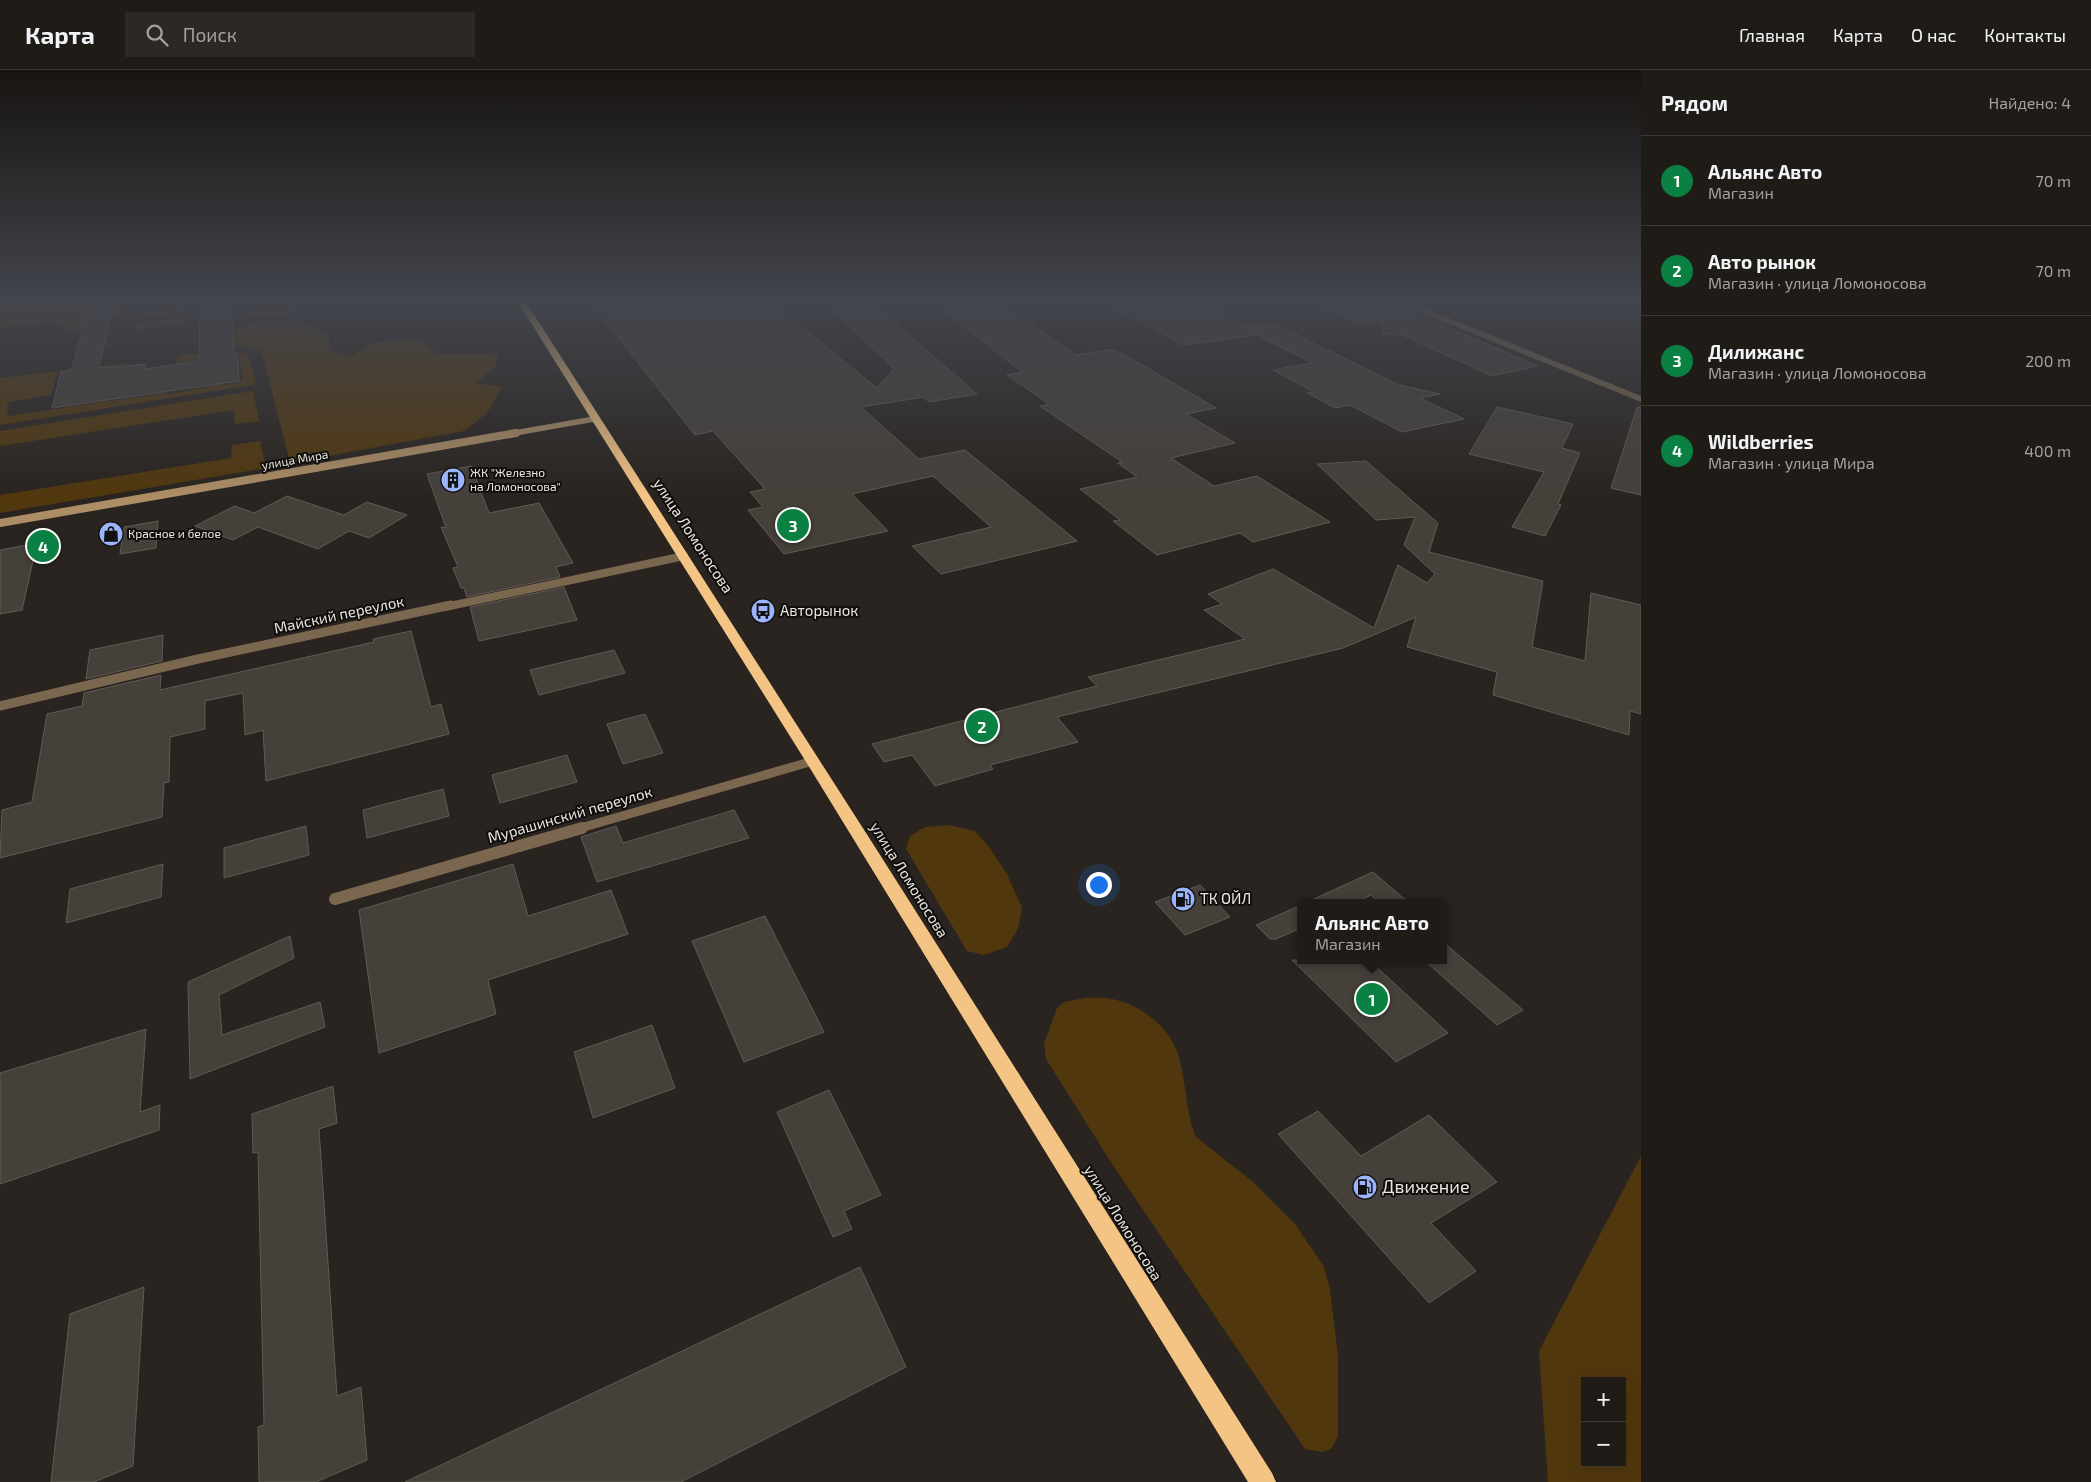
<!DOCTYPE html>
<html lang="ru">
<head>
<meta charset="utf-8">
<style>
  body { margin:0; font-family:"Exo 2",sans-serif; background:#2c2824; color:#f1f3f6 }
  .controls { position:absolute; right:15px; bottom:15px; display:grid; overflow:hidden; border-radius:0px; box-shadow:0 5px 20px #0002 }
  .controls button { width:45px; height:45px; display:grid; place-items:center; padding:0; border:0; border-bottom:1px solid #3c3936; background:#1f1b17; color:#f1f3f6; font:25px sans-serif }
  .you { position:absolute; left:1098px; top:814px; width:18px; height:18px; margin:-12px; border:4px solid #fff; border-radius:50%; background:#1a73e8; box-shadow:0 0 0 8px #1a73e833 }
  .badge { display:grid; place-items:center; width:32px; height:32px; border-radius:50%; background:#0b8043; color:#fff; font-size:16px; font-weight:700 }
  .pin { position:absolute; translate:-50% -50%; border:2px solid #fff; box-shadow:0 1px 5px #0006 }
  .popup { position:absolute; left:1297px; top:829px; width:150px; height:65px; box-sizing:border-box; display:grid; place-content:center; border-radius:0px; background:#1f1b17; filter:drop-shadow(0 1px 4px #0005); font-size:16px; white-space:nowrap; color:#a1a1a1 }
  .popup b { font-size:19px; color:#f1f3f6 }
  .popup::after { content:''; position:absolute; left:50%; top:100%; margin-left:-10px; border:10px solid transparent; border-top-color:#1f1b17 }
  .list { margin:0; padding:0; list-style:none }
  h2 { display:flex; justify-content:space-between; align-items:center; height:65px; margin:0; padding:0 20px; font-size:21px }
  h2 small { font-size:16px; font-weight:400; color:#a1a1a1 }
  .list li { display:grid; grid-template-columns:32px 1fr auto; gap:15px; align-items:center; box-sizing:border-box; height:90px; padding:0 20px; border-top:1px solid #3c3936 }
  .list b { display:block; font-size:19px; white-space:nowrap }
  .list p { margin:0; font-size:16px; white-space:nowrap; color:#a1a1a1 }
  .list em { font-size:16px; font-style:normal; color:#a1a1a1 }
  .icon { flex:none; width:28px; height:28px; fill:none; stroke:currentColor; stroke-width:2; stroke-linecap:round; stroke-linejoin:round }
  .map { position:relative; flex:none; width:1641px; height:1412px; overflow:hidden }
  header { display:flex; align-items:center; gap:30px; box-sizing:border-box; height:70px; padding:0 25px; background:#1f1b17; border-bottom:1px solid #3c3936 }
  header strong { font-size:24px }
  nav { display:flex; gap:28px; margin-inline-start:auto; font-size:18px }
  .search { width:350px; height:45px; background:#2c2824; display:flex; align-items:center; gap:12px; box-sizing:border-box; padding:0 18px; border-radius:0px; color:#a1a1a1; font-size:19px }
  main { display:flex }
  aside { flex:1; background:#1f1b17 }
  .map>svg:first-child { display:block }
</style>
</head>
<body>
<header>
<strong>Карта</strong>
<div class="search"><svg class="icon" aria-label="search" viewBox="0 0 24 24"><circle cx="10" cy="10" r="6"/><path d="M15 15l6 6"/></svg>Поиск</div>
<nav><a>Главная</a><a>Карта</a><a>О нас</a><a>Контакты</a></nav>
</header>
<main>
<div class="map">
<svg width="1641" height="1412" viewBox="0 0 1641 1412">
  <rect width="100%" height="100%" fill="#29241f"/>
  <path fill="#51370e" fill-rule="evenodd" d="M 0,229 L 128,229 L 121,243 L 97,257 L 66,260 L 53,252 L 0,258 Z
    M 166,229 L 188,229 L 188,232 L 140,238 L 141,232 Z
    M 271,229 L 297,229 L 297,232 L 251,238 L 251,231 Z
    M 186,236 L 185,243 L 137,249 L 139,242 Z
    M 297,236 L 297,242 L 251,248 L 251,241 Z
    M 185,247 L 184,254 L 135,260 L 136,253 Z
    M 300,251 L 329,266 L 329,280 L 351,286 L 375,272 L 420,270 L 437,284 L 498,283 L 495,298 L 475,313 L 502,317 L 487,343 L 464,361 L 290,393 L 262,282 C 242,274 221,275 200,274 L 224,263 L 258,252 Z
    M 233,281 L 248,284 L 256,312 L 252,315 L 0,355 L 0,308 L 144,291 L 100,298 L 58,301 L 51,325 L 9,332 L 7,336 L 8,346 L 165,323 L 170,324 L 220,314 L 225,315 L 243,311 L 239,285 L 175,293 L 179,285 Z
    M 253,321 L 259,351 L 235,354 L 234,340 L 0,376 L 0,361 Z
    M 260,371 L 266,398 L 0,443 L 0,425 L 231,388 L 232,375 Z
    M 949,755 L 975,761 L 989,777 L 1007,804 L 1022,838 L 1018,859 L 1007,877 L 984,885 L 967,881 L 906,779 L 910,766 L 925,757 Z
    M 1085,928 C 1094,928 1103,927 1112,929 C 1140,934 1169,957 1178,984 C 1185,1008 1186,1033 1192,1057 L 1196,1067 L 1252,1111 L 1295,1154 L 1324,1197 L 1330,1219 L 1338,1287 L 1338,1366 L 1331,1379 L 1323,1382 L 1305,1379 L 1114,1097 L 1046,989 L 1044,973 L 1057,938 L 1064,932 Z
    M 1641,1086 L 1641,1412 L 1548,1412 L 1539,1281 ZM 1585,1311 L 1622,1311 L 1622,1393 L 1585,1393 Z"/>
  <path fill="#45403a" stroke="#605b55" d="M 93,229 L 117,229 L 112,241 L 99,298 L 146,294 L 145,299 L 199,291 L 200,229 L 231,229 L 234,286 L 238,285 L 239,311 L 52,338 L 61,301 L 71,300 L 87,244 Z
    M 588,229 L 618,229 L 623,234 L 662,229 L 768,229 L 877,318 L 894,299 L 830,237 L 871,232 L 977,324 L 929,332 L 924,327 L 861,337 L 919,389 L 965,380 L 1077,471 L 941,504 L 912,476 L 991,457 L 933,406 L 852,424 L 888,461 L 784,484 L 748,440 L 763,437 L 750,422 L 765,419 L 713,361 L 695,365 Z
    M 929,229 L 996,229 L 1076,285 L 1113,279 L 1132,289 L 1216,338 L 1186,344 L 1235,373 L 1171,388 L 1214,416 L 1257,406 L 1330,452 L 1253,472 L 1240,463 L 1157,485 L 1113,451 L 1120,450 L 1080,419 L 1137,407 L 1118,393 L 1122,392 L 1040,336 L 1049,334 L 1007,305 L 1022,302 Z
    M 1098,229 L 1219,229 L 1220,242 L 1248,256 L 1273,253 L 1399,315 L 1440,324 L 1420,328 L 1464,349 L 1402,362 L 1350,335 L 1335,338 L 1307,323 L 1314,322 L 1273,300 L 1312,293 L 1257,265 L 1184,275 Z
    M 1304,229 L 1367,229 L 1390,238 L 1401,237 L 1538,296 L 1492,306 L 1402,265 L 1382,264 L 1381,251 L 1358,254 Z
    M 1497,337 L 1573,354 L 1562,378 L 1580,383 L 1558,434 L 1561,435 L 1545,466 L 1512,457 L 1544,402 L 1469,384 Z
    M 1637,337 L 1641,337 L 1641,425 L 1611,418 Z
    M 1366,391 L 1438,453 L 1429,482 L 1543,511 L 1532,577 L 1585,591 L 1591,523 L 1641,535 L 1641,644 L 1630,641 L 1629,665 L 1493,625 L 1497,602 L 1407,577 L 1416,547 L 1343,578 L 1057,647 L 1078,672 L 990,695 L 993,699 L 935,716 L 912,685 L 884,692 L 872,674 L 1097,616 L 1088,607 L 1245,569 L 1204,540 L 1222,534 L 1208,524 L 1273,499 L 1374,558 L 1398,495 L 1427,513 L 1435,504 L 1404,475 L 1415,447 L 1376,450 L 1317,394 Z
    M 471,396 L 489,443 L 539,433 L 573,493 L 556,497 L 560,507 L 467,527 L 464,518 L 461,518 L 453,498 L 458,497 L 441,457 L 446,458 L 427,404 Z
    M 287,426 L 344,445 L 367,432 L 407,445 L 369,468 L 349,461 L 318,479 L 258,457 L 233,470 L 195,456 L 235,436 L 254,443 Z
    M 158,451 L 156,478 L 120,484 L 124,457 Z
    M 37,473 L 22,540 L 0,544 L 0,480 Z
    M 564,517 L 577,550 L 479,571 L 470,537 Z
    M 411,561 L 431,637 L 441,634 L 449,664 L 266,711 L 263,660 L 245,665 L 243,623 L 205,631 L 205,659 L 170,667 L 169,712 L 164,713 L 162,747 L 0,788 L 2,740 L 32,732 L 47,644 L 82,636 L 84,623 L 161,605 L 160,620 L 374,572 L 373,569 Z
    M 163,565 L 162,591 L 86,609 L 90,580 Z
    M 614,580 L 625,603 L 539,625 L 530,600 Z
    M 645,644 L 663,683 L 623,694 L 607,654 Z
    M 567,685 L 577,712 L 500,733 L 492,705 Z
    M 443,719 L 449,746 L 367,768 L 363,740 Z
    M 734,740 L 749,768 L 597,812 L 581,767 L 616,756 L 623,773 Z
    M 306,756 L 309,785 L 224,808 L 224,778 Z
    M 163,794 L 161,827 L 66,853 L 70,819 Z
    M 513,794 L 528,846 L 611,820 L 628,864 L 488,910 L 496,944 L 379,983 L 359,840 Z
    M 1373,802 L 1409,833 L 1380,833 L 1371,825 L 1355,833 L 1305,833 Z
    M 1200,815 L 1230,847 L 1185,865 L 1155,832 Z
    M 1301,835 L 1301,858 L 1276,869 L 1270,869 L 1256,855 Z
    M 765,846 L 824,962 L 744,992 L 692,871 Z
    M 290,866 L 294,888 L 219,925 L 222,965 L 320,932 L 325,957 L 190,1009 L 188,912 Z
    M 1443,872 L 1523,940 L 1497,955 L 1424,890 L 1443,890 Z
    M 1292,890 L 1369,890 L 1448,963 L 1396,992 Z
    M 652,955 L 675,1018 L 593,1048 L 574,982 Z
    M 146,959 L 140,1042 L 160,1035 L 159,1060 L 0,1114 L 0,1003 Z
    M 333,1016 L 337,1053 L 319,1059 L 337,1326 L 361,1317 L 367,1390 L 316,1412 L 259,1412 L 258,1357 L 264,1355 L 258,1082 L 253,1083 L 252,1044 Z
    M 829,1020 L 881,1125 L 844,1141 L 852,1159 L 833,1167 L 777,1042 Z
    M 1318,1041 L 1361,1086 L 1429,1045 L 1497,1112 L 1431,1153 L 1476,1201 L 1429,1233 L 1278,1064 Z
    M 860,1197 L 906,1297 L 681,1412 L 405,1412 Z
    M 144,1217 L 133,1396 L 94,1412 L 51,1412 L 70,1244 Z"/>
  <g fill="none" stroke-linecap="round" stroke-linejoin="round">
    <path stroke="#7b674f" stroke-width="5.5" d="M 1395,229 L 1641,329"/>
    <path stroke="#7b674f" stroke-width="8" d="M 445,537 L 684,486"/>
    <path stroke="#7b674f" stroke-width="9" d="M 0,636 L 198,589 L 451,535
      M 577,759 L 813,691"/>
    <path stroke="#7b674f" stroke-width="12" d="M 335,829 L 582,758"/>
    <path stroke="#ac8d65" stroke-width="5.5" d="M 509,364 L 594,349"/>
    <path stroke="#ac8d65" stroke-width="8" d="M 0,453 L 516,363"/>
    <path fill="#f4c484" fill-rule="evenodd" d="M 516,229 L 524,229 L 875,777 L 1272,1403 L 1276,1412 L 1248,1412 L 808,695 Z"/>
  </g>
  <linearGradient id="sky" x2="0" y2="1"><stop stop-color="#171411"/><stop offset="0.54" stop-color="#43454d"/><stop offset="1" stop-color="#43454d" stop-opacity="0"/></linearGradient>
  <rect width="1641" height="426" fill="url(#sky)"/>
  <defs>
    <symbol id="building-disc" viewBox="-11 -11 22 22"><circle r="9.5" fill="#9cb4fd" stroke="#100e0b"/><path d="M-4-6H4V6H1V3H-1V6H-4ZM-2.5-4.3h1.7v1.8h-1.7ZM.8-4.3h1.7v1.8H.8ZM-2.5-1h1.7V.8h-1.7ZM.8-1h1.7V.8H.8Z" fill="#111"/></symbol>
    <symbol id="shop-disc" viewBox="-11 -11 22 22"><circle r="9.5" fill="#9cb4fd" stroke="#100e0b"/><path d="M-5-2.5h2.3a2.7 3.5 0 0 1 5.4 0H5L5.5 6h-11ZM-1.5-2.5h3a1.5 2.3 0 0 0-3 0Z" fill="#111"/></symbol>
    <symbol id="bus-disc" viewBox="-11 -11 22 22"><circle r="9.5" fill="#9cb4fd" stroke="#100e0b"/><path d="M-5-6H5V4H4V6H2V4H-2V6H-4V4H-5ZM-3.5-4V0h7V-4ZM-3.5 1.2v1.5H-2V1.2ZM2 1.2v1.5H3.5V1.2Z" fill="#111"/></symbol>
    <symbol id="fuel-disc" viewBox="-11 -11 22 22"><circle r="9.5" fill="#9cb4fd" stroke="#100e0b"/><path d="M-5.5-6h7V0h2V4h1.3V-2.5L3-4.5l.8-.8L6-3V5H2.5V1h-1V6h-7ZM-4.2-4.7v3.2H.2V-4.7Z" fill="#111"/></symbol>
  </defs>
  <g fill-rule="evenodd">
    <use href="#building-disc" x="439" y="396" width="28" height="28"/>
    <use href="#shop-disc" x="97" y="450" width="28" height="28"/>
    <use href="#bus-disc" x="749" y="527" width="28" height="28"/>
    <use href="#fuel-disc" x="1169" y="815" width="28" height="28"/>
    <use href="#fuel-disc" x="1351" y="1103" width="28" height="28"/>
  </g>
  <g text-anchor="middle" stroke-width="4" stroke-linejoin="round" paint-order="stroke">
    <g font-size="12" fill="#e9e5e2" stroke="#100e0b">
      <text transform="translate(295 390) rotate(-10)" y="4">улица Мира</text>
    </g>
    <g font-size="12" fill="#e9e5e2" stroke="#100e0b" text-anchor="start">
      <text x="470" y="407">ЖК "Железно<tspan x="470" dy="14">на Ломоносова"</tspan></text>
      <text x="128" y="468">Красное и белое</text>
    </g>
    <g font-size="15" fill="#e9e5e2" stroke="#100e0b">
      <text transform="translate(693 466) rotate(57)" y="5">улица Ломоносова</text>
      <text transform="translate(339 545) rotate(-12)" y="5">Майский переулок</text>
      <text transform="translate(570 745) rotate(-16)" y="5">Мурашинский переулок</text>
      <text transform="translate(909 810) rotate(58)" y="5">улица Ломоносова</text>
      <text transform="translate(1123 1153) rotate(58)" y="5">улица Ломоносова</text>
    </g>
    <g font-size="15" fill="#e9e5e2" stroke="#100e0b" text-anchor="start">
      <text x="780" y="546">Авторынок</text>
      <text x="1200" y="834">ТК ОЙЛ</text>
    </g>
    <g font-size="18" fill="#e9e5e2" stroke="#100e0b" text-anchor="start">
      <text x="1382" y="1123">Движение</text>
    </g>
  </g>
</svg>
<div class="controls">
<button>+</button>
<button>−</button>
</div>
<div class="you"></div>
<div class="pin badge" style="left:1372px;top:929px">1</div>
<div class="popup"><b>Альянс Авто</b>Магазин</div>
<div class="pin badge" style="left:982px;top:656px">2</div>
<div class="pin badge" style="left:793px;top:455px">3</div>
<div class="pin badge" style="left:43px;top:476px">4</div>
</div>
<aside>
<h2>Рядом<small>Найдено: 4</small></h2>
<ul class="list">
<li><span class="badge">1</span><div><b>Альянс Авто</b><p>Магазин</p></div><em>70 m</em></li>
<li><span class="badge">2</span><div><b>Авто рынок</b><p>Магазин · улица Ломоносова</p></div><em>70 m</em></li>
<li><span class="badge">3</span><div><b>Дилижанс</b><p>Магазин · улица Ломоносова</p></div><em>200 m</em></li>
<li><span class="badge">4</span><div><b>Wildberries</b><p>Магазин · улица Мира</p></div><em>400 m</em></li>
</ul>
</aside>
</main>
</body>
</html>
